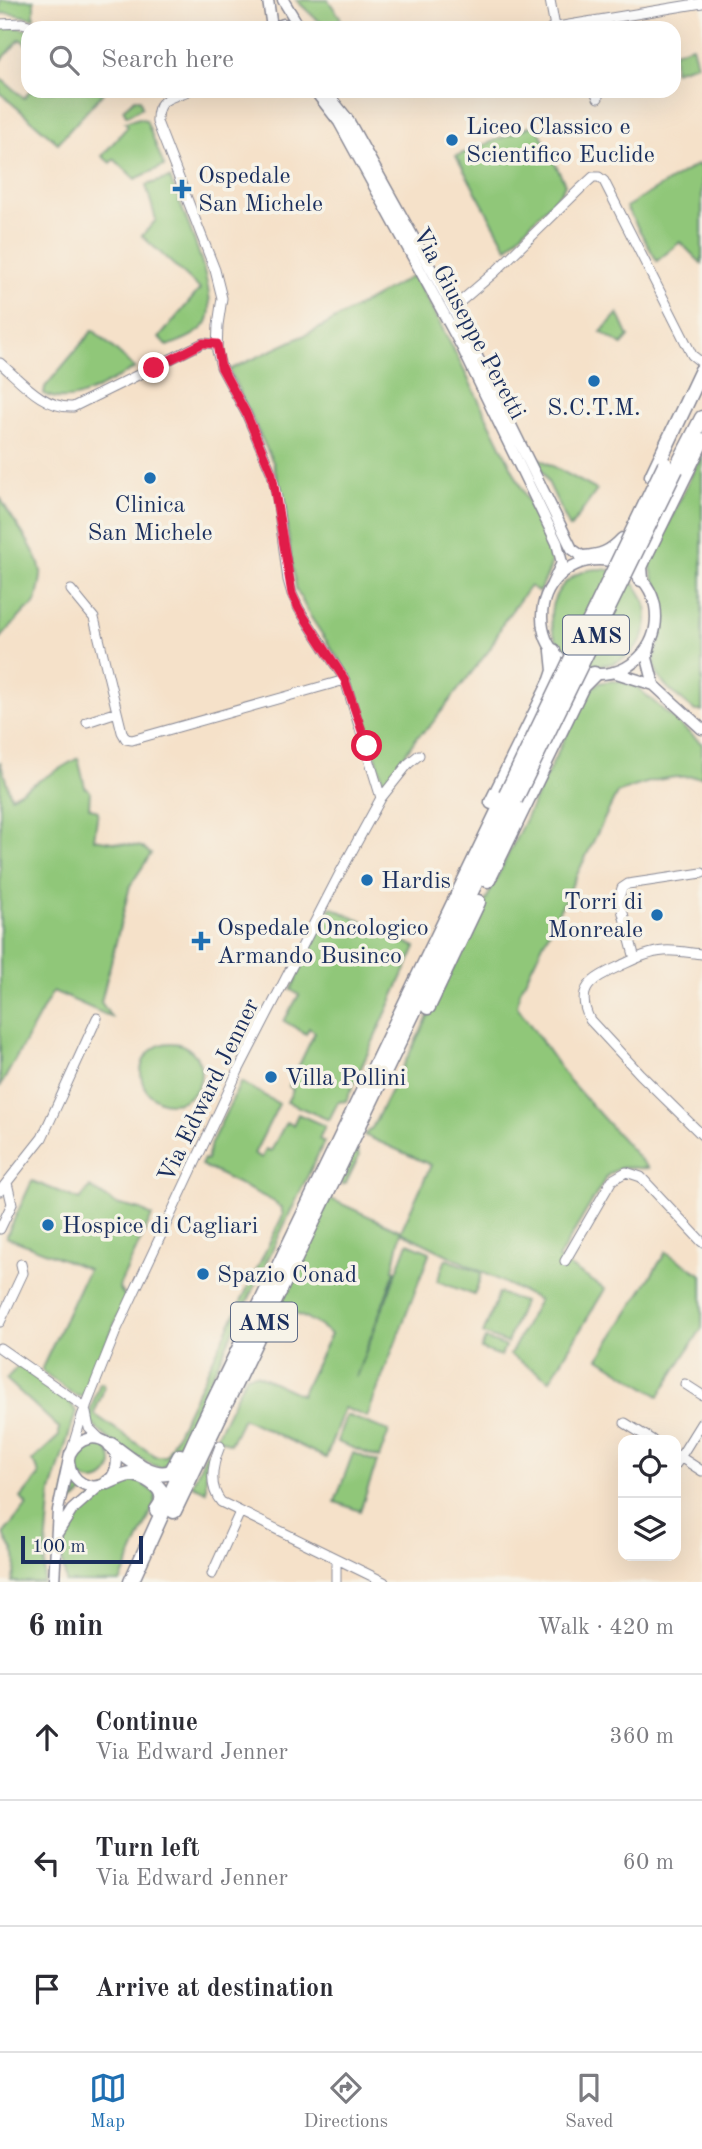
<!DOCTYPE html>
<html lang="en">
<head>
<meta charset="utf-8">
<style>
  body { margin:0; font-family:"Old Standard TT",serif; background:#f7f7f7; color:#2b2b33 }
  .controls { position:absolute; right:21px; bottom:21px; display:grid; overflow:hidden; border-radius:14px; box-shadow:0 7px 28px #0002 }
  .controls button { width:63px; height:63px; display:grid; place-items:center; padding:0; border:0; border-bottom:2px solid #e1e1e2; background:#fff; color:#2b2b33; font:35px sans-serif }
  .scale { position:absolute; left:21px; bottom:18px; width:122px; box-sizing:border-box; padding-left:7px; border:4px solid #1b2f5e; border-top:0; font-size:19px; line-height:24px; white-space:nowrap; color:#1b2f5e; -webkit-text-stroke:5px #f7f3e8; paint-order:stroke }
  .stop { position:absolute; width:21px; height:21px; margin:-16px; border:5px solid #e11d48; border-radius:50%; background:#fff }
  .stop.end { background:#e11d48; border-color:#fff; box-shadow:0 2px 7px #0008 }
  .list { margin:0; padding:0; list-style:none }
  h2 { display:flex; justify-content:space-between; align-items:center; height:91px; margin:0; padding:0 28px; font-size:30px }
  h2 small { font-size:23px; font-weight:400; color:#7c7c81 }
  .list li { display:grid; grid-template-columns:46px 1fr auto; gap:21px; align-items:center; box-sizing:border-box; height:126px; padding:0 28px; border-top:2px solid #e1e1e2 }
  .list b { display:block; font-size:26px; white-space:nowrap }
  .list p { margin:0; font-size:23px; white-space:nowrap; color:#7c7c81 }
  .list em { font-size:23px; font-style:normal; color:#7c7c81 }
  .icon { flex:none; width:38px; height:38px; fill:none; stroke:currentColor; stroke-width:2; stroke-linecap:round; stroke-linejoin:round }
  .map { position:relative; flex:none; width:702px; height:1582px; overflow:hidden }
  .search { position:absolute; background:#fff; box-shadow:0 7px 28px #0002; left:21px; right:21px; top:21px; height:77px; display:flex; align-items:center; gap:18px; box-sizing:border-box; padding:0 24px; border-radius:21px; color:#7c7c81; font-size:26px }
  .sheet { height:469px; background:#fff }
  nav { display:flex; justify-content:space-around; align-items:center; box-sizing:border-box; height:98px; border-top:2px solid #e1e1e2; background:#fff; font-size:19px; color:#7c7c81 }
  nav a { display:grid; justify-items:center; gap:4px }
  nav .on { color:#1f6fb2 }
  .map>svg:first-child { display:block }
</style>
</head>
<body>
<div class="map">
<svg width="702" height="1582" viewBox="0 0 702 1582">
  <rect width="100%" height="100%" fill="#f7f3e8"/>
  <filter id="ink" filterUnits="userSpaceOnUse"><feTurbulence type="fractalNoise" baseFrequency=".0143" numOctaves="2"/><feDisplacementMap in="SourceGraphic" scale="14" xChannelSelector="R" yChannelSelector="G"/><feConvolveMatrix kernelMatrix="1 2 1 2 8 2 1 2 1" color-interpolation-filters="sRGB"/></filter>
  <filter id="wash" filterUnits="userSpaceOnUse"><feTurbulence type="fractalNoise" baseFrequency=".00686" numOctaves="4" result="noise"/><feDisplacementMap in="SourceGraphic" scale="28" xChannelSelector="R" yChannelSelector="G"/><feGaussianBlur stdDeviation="1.57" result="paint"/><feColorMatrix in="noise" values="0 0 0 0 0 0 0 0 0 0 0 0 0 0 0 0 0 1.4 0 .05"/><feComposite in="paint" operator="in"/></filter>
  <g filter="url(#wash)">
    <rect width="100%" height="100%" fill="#f5e1c9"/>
    <path fill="#90c779" stroke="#567b6c" stroke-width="2" d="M 0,0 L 34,0 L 34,18 L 7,13 L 0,14 Z
      M 296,0 L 328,0 L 340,17 L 342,28 L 329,28 L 315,18 Z
      M 14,27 L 28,30 L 28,46 L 20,39 L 0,62 L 0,28 Z
      M 692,46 L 697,64 L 674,71 L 674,52 Z
      M 0,78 L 24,98 L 30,91 L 105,91 L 58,143 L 0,93 Z
      M 135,99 L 140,99 L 142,107 L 129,115 L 126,115 L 123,109 Z
      M 139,118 L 146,120 L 164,166 L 135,179 L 114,159 L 110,163 L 102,156 L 128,126 L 125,122 Z
      M 536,124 L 565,184 L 562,191 L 507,248 L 456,156 Z
      M 698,164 L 702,171 L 702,264 L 680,242 L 657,261 L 626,207 Z
      M 170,178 C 181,207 223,298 206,324 C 198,335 180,341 168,346 L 159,338 L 200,289 L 142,236 L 156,220 L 146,185 Z
      M 414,275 L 457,356 L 551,548 C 554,566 547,576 539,592 L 530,586 L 504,621 L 490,649 L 430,726 L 417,737 L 386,782 L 383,780 L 362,708 L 347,672 L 310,616 L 296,589 L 283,501 L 273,462 L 229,370 L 316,330 Z
      M 618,313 L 629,337 L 622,345 L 601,332 Z
      M 93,330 L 135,368 C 108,382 74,409 44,394 L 45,387 Z
      M 702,453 L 702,711 L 695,711 C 678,696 647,678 656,652 C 661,638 666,625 664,610 C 663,593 651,580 650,563 Z
      M 536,457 L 597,490 L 570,528 Z
      M 0,497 C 11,520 35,545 41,571 C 42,577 39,586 38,593 C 37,601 34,607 26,610 L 0,639 Z
      M551 617a48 48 0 1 1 96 0a48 48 0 1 1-96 0Z
      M 609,681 L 621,681 L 637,687 L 702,744 L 702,777 C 671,774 646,782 617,793 L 520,991 L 517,1006 L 568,1079 L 648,1168 C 631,1170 624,1161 607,1176 L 558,1259 L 605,1289 L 550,1380 L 510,1355 L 539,1300 L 401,1232 L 393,1270 L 395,1271 L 356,1377 L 408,1243 L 430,1252 L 367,1417 L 344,1408 L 326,1458 L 243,1418 L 230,1444 L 216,1437 L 246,1376 L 256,1374 L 301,1395 L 331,1334 L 314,1322 L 279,1306 L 329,1198 L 401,1231 L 431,1165 L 364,1135 L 372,1128 L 467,939 L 587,692 L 599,683 Z
      M 78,758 L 85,787 L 90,791 L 89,807 L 98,811 L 94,839 L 142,847 L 151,854 L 130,886 L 101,1002 L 111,1017 L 53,991 L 0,1087 L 0,761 L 11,797 Z
      M 331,907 L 416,947 L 346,1101 L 338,1102 L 329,1120 L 287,1102 L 293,1090 L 289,1086 L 315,1032 L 309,1028 L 306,1034 L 284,1021 L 299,995 L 291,990 Z
      M141 1073a30 30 0 1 1 60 0a30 30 0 1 1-60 0Z
      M 241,1082 L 279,1104 L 254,1154 L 262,1158 L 266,1149 L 271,1151 L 286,1122 L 293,1125 L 298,1114 L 325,1126 L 319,1139 L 324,1142 L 173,1457 L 168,1463 L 163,1466 L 163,1469 C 137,1459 111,1443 91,1423 L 90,1411 L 100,1383 L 104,1384 C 105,1391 97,1405 94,1414 L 155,1456 L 166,1456 L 283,1215 L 281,1208 L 273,1201 L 201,1165 L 204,1159 L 207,1160 L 211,1143 Z
      M 358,1151 L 359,1156 L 346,1183 L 342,1185 L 339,1178 L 352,1153 Z
      M 32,1181 L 80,1200 L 90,1187 L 116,1204 L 141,1210 L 152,1216 L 120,1284 L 119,1289 L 126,1297 L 84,1397 L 74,1395 L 42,1371 L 42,1368 L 88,1269 L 6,1237 Z
      M 666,1252 L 702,1275 L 702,1328 L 659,1396 L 599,1358 Z
      M 446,1259 L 482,1273 L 474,1295 L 437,1281 Z
      M 499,1293 L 523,1302 L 507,1343 L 483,1334 Z
      M 485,1339 L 505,1346 L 501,1356 L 481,1349 Z
      M 19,1365 L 70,1402 L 76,1412 L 51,1492 L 43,1582 L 12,1582 C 14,1574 17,1565 15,1556 C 13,1548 6,1542 4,1533 L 27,1505 L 21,1498 L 39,1476 L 37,1467 L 32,1461 L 59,1436 L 59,1428 L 6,1379 Z
      M 346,1415 L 389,1431 L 379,1458 L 337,1442 Z
      M74 1462a19 19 0 1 1 38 0a19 19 0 1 1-38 0Z
      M 206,1453 L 210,1455 L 206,1466 L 206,1491 L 192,1485 Z
      M 353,1453 L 377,1462 L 360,1511 L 335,1502 Z
      M 69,1474 L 87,1490 L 73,1502 L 61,1518 Z
      M 130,1479 L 138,1480 L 156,1494 L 155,1503 L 120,1582 L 65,1582 C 66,1574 63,1568 62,1560 C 61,1518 94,1493 130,1479 Z"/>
  </g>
  <g filter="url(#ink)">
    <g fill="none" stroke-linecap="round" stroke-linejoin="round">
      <defs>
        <path id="minor" d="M 550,0 L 555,27
          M 0,24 L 22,23 L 39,28
          M 551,28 L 702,3
          M 188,91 C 169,99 156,98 157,122 L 215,270 L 222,298 L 218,325 L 217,351 L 221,367 L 246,413 L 272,474 L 277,497 L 288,580 L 292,594 L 299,609 L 345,680 L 381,798
          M 595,91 L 598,98
          M 453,308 L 495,272 L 580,189 L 593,177 L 599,177 L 604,181 L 692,355 L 702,363
          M 0,363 C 21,381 44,409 73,407 L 203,343 L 217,344
          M 71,590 L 94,618 L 122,732 L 126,739 L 132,740 L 345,680
          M 87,722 L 117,712
          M 702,954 C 690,953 676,950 664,951 C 649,952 635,959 622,965 C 595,978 573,986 590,1020 L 640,1074 L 702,1135
          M 635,959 L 619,898 L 622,888 L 628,884 L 702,873
          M 0,1191 L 42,1138 L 97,1018
          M 0,1229 L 12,1204 L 7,1183
          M 565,1261 L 612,1180 L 626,1172 L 641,1177 L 702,1242
          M 0,1322 L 23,1273 L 21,1264
          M 0,1348 L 86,1408
          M 685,1384 L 702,1395
          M 86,1413 L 89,1428 L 100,1439
          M 625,1423 L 652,1440
          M 220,1446 C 213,1463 208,1486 221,1502 L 384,1582
          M 72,1449 L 82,1416 L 116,1331 L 238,1071 L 340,873 L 381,798 L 408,764 L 419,755
          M 677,1455 L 702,1471
          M 676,1464 L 702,1422
          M 336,1560 L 336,1582
          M 212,1574 L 240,1512"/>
        <path id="tertiary" d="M 268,0 L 272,28 L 284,24 L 299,28
          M 283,0 L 300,28
          M 315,91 L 339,122 L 462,347 L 557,543 L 562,563 L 552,584
          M 325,91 L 347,118 L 456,314 L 572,549 L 589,561
          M542 617a57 57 0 1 1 114 0a57 57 0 1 1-114 0Z
          M 650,645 L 647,658 L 654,685
          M 613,672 L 654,685 L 702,729
          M 58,1532 L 72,1510 L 98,1487
          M 54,1582 L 58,1510 L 70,1454 C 90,1418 136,1451 108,1482 C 90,1493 71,1482 69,1461"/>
        <path id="trunk" d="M 676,469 L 702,418
          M 652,476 L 702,370
          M 583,558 C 601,557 611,553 623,540
          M 641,579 L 640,567 L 645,556 L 702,440
          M 492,802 L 552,680 L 555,671 L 553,651
          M 488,880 L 582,686 L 594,674
          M 428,1007 L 478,902
          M 111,1445 C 126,1455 153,1482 172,1471 L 180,1456
          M 108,1482 C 115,1479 122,1475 130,1474 C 141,1474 165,1486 162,1500 C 162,1503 159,1507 157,1510
          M 174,1511 L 515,800
          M 131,1582 L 197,1436 L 506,795"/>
      </defs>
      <use href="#minor" stroke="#888894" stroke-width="11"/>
      <use href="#tertiary" stroke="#888894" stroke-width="13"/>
      <use href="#trunk" stroke="#888894" stroke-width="17"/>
      <use href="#minor" stroke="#fff" stroke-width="9"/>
      <use href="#tertiary" stroke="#fff" stroke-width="10"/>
      <use href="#trunk" stroke="#fff" stroke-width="14"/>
      <defs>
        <path id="trunk-bridge" d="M 506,795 L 665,464
          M 515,800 L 676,469"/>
      </defs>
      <use href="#trunk-bridge" stroke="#888894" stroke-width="17" stroke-linecap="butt"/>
      <use href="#trunk-bridge" stroke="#fff" stroke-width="14"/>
    </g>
  </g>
  <g fill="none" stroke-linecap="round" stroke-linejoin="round" filter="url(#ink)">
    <path stroke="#e11d48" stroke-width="9" d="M 154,368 L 203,343 L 217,344 L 221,367 L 246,413 L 272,474 L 292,594 L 299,609 L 345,680 L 367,746"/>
  </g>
  <g fill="#1f6fb2" stroke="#f7f3e8" stroke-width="2.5">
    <circle cx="452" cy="140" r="7"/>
    <path d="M178.5 178.5h7v7h7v7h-7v7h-7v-7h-7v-7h7z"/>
    <circle cx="594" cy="381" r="7"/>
    <circle cx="150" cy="478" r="7"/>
    <circle cx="367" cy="880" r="7"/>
    <circle cx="657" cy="915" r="7"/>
    <path d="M197.5 930.5h7v7h7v7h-7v7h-7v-7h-7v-7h7z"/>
    <circle cx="271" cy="1077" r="7"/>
    <circle cx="48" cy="1225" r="7"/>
    <circle cx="203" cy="1274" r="7"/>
  </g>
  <g text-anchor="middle" stroke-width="7" stroke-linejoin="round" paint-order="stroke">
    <g fill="#f7f3e8" stroke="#5d6a87" stroke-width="2">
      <rect x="563" y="615.5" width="66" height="39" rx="5"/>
      <rect x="231" y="1302.5" width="66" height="39" rx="5"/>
    </g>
    <g font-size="23" font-weight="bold" fill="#1b2f5e">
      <text x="596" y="643">AMS</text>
      <text x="264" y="1330">AMS</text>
    </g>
    <g font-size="24" fill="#1b2f5e" stroke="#f7f3e8" text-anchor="start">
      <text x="466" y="134">Liceo Classico e<tspan x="466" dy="28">Scientifico Euclide</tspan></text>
      <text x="198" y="183">Ospedale<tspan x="198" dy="28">San Michele</tspan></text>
      <text x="594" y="415" text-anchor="middle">S.C.T.M.</text>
      <text x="150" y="512" text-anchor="middle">Clinica<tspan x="150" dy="28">San Michele</tspan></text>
      <text x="381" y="888">Hardis</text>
      <text x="643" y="909" text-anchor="end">Torri di<tspan x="643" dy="28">Monreale</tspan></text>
      <text x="217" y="935">Ospedale Oncologico<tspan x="217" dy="28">Armando Businco</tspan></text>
      <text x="285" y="1085">Villa Pollini</text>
      <text x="62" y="1233">Hospice di Cagliari</text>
      <text x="217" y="1282">Spazio Conad</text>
    </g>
    <g font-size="24" fill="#1b2f5e" stroke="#f7f3e8">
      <text transform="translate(470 323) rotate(62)" y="8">Via Giuseppe Peretti</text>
      <text transform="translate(208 1090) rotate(-64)" y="8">Via Edward Jenner</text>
    </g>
  </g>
</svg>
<div class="controls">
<button><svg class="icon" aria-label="locate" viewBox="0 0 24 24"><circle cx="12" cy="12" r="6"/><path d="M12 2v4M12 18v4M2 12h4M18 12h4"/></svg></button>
<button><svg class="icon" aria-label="layers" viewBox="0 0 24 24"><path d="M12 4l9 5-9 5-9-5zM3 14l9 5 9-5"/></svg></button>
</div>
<div class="scale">100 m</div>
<div class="stop" style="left:367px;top:746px"></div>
<div class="stop end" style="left:154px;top:368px"></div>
<div class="search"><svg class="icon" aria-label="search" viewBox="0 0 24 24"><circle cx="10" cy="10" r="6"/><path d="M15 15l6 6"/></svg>Search here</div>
</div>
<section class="sheet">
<h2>6 min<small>Walk · 420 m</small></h2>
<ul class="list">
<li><svg class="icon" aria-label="ahead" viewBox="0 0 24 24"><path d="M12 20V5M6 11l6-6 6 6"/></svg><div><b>Continue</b><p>Via Edward Jenner</p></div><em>360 m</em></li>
<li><svg class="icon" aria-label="left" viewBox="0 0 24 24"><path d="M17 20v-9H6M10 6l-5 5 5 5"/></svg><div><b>Turn left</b><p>Via Edward Jenner</p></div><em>60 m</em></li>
<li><svg class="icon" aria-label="arrive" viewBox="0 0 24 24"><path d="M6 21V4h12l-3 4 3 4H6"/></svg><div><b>Arrive at destination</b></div></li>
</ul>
</section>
<nav>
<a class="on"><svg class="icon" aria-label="map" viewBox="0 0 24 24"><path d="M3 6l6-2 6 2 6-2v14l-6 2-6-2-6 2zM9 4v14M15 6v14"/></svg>Map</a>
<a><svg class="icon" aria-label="directions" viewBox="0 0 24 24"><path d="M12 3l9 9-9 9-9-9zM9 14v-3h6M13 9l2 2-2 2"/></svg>Directions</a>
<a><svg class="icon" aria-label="saved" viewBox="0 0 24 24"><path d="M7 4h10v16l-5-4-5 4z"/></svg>Saved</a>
</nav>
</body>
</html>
